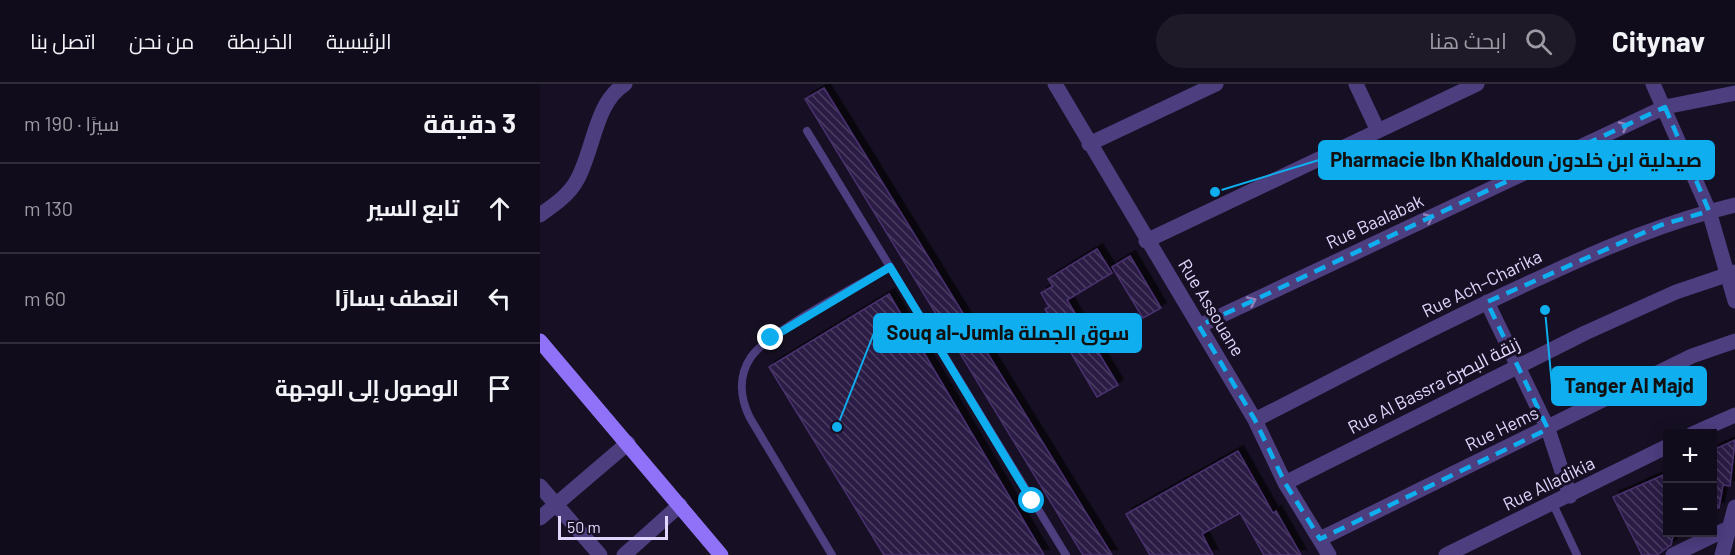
<!DOCTYPE html>
<html lang="ar">
<head>
<meta charset="utf-8">
<style>
  body { margin:0; font-family:Barlow,Cairo,sans-serif; background:#1e1a28; color:#f1f3f6; direction:rtl }
  .controls { position:absolute; right:18px; bottom:18px; display:grid; overflow:hidden; border-radius:0px; box-shadow:0 3px 15px #0003 }
  .controls button { width:54px; height:54px; display:grid; place-items:center; padding:0; border:0; border-bottom:2px solid #302c3a; background:#110c1b; color:#f1f3f6; font:30px sans-serif }
  .scale { position:absolute; left:18px; bottom:15px; width:110px; box-sizing:border-box; padding-left:6px; border:3px solid #e1d5fc; border-top:0; font-size:16px; line-height:21px; white-space:nowrap; color:#e1d5fc; -webkit-text-stroke:4px #171024; paint-order:stroke }
  .stop { position:absolute; width:18px; height:18px; margin:-14px; border:4px solid #0eaeef; border-radius:50%; background:#fff }
  .stop.end { background:#0eaeef; border-color:#fff; box-shadow:0 2px 6px #0008 }
  .list { margin:0; padding:0; list-style:none }
  h2 { display:flex; justify-content:space-between; align-items:center; height:78px; margin:0; padding:0 24px; font-size:26px }
  h2 small { font-size:20px; font-weight:400; color:#9c9ba3 }
  .list li { display:grid; grid-template-columns:39px 1fr auto; gap:18px; align-items:center; box-sizing:border-box; height:90px; padding:0 24px; border-top:2px solid #302c3a }
  .list b { display:block; font-size:22px; white-space:nowrap }
  .list em { font-size:20px; font-style:normal; color:#9c9ba3 }
  .icon { flex:none; width:33px; height:33px; fill:none; stroke:currentColor; stroke-width:2; stroke-linecap:round; stroke-linejoin:round }
  .map { position:relative; flex:none; width:1195px; height:471px; overflow:hidden; direction:ltr }
  header { display:flex; align-items:center; gap:36px; box-sizing:border-box; height:84px; padding:0 30px; background:#110c1b; border-bottom:2px solid #302c3a }
  header strong { font-size:28px }
  nav { display:flex; gap:33px; margin-inline-start:auto; font-size:21px }
  .search { width:420px; height:54px; background:#1e1a28; display:flex; align-items:center; gap:15px; box-sizing:border-box; padding:0 21px; border-radius:33px; color:#9c9ba3; font-size:22px }
  main { display:flex }
  aside { flex:1; background:#110c1b }
  .map>svg:first-child { display:block }
</style>
</head>
<body>
<header>
<strong>Citynav</strong>
<div class="search"><svg class="icon" aria-label="search" viewBox="0 0 24 24"><circle cx="10" cy="10" r="6"/><path d="M15 15l6 6"/></svg>ابحث هنا</div>
<nav><a>الرئيسية</a><a>الخريطة</a><a>من نحن</a><a>اتصل بنا</a></nav>
</header>
<main>
<div class="map">
<svg width="1195" height="471" viewBox="0 0 1195 471">
  <defs>
    <pattern id="building-back-hatch" width="6" height="6" patternUnits="userSpaceOnUse" patternTransform="scale(1.5)"><rect width="6" height="6" fill="#2c1d44"/><path d="M-1 5l2 2M0 0l6 6M5-1l2 2" fill="none" stroke="#4a3d60"/></pattern>
    <filter id="shadow"><feDropShadow dx="5.5" dy="-5.5" stdDeviation="0" flood-color="#0009"/></filter>
  </defs>
  <rect width="100%" height="100%" fill="#171024"/>
  <path fill="url(#building-back-hatch)" stroke="#48316e" stroke-width="1.5" filter="url(#shadow)" d="M 284,4 L 572,471 L 543,471 L 265,15 Z
    M 557,165 L 572,189 L 527,216 L 578,301 L 557,313 L 505,225 L 509,223 L 501,209 L 513,202 L 508,195 Z
    M 590,172 L 621,224 L 603,234 L 572,183 Z
    M 349,210 L 504,471 L 344,471 L 229,283 Z
    M 1195,356 L 1190,402 L 1183,401 L 1179,424 L 1173,424 L 1173,366 Z
    M 698,367 L 733,429 L 736,427 L 761,471 L 724,471 L 700,429 L 662,450 L 673,471 L 610,471 L 586,430 Z
    M 1128,389 L 1128,448 L 1134,448 L 1131,461 L 1117,471 L 1102,471 L 1073,413 Z"/>
  <g fill="none" stroke-linecap="round" stroke-linejoin="round">
    <path stroke="#4d3e80" stroke-width="8" d="M 267,47 L 526,471
      M 1013,420 L 1037,471
      M 292,471 L 210,334 C 200,314 198,292 211,273 C 228,248 319,201 350,183"/>
    <path stroke="#4d3e80" stroke-width="15" d="M 515,0 L 715,336 L 745,399 L 789,471
      M 816,0 L 838,47
      M 1113,0 L 1169,127 L 1195,217
      M 549,60 L 676,0
      M 0,131 C 14,121 29,111 37,96 C 54,66 55,18 85,0
      M 606,157 L 937,0
      M 947,218 L 1008,345 L 1030,412
      M 659,242 L 1125,23 L 1195,9
      M 715,336 C 811,287 906,236 1004,192 C 1066,163 1128,137 1195,121
      M 1152,350 L 1195,331
      M 745,399 L 1045,249 L 1136,208 L 1195,188
      M 0,402 L 60,471
      M 0,434 L 88,359
      M 780,455 L 1152,272 L 1195,257
      M 84,471 L 140,421
      M 906,471 L 1128,362
      M 1133,471 L 1195,441
      M 1182,471 L 1195,423"/>
    <path stroke="#8f72f7" stroke-width="15" d="M 0,257 L 181,471"/>
  </g>
  <defs><path id="oneway-chevron" d="M-2-3.5L2.5 0L-2 3.5" fill="none" stroke-width="1.6" stroke-linecap="round" stroke-linejoin="round" transform="scale(1.5)"/></defs>
  <g stroke="#9082b8">
    <use href="#oneway-chevron" transform="translate(1084 42) rotate(-25)"/>
    <use href="#oneway-chevron" transform="translate(889 134) rotate(-25)"/>
    <use href="#oneway-chevron" transform="translate(712 217) rotate(-25)"/>
  </g>
  <g fill="none" stroke-linecap="round" stroke-linejoin="round">
    <path stroke="#0eaeef" stroke-width="8" d="M 231,254 L 350,183 L 492,417"/>
  </g>
  <path fill="none" stroke="#0eaeef" stroke-width="4.5" stroke-dasharray="12 8" stroke-linejoin="round" d="M 1125,23 L 1169,127 L 1121,141 L 947,218 L 1008,345 L 780,455 L 745,399 L 715,336 L 659,242 Z"/>
  <g text-anchor="middle" stroke-width="6" stroke-linejoin="round" paint-order="stroke">
    <g font-size="18" fill="#e1d5fc" stroke="#171024">
      <text transform="translate(835 138) rotate(-25)" y="6">Rue Baalabak</text>
      <text transform="translate(942 200) rotate(-26)" y="6">Rue Ach–Charika</text>
      <text transform="translate(671 224) rotate(59)" y="6">Rue Assouane</text>
      <text transform="translate(894 302) rotate(-27)" y="6">Rue Al Bassra زنقة البصرة</text>
      <text transform="translate(962 345) rotate(-26)" y="6">Rue Hems</text>
      <text transform="translate(1009 400) rotate(-26)" y="6">Rue Alladikia</text>
    </g>
  </g>
  <path fill="none" stroke="#0eaeef" stroke-width="2" d="M675 108L779 76M297 343L334 249M1005 226L1012 302"/>
  <g fill="#0eaeef" stroke="#171024" stroke-width="2">
    <circle cx="675" cy="108" r="6"/>
    <circle cx="297" cy="343" r="6"/>
    <circle cx="1005" cy="226" r="6"/>
  </g>
  <g fill="#0eaeef" stroke="#0eaeef" stroke-width="2">
    <rect x="779" y="57" width="395" height="38" rx="6"/>
    <rect x="334" y="230" width="267" height="38" rx="6"/>
    <rect x="1012" y="283" width="154" height="38" rx="6"/>
  </g>
  <g font-size="20" text-anchor="middle" font-weight="bold" fill="#111">
    <text x="976" y="83">Pharmacie Ibn Khaldoun صيدلية ابن خلدون</text>
    <text x="468" y="256">Souq al-Jumla سوق الجملة</text>
    <text x="1089" y="309">Tanger Al Majd</text>
  </g>
</svg>
<div class="controls">
<button>+</button>
<button>−</button>
</div>
<div class="scale">50 m</div>
<div class="stop" style="left:492px;top:417px"></div>
<div class="stop end" style="left:231px;top:254px"></div>
</div>
<aside>
<h2>3 دقيقة<small>سيرًا · 190 m</small></h2>
<ul class="list">
<li><svg class="icon" aria-label="ahead" viewBox="0 0 24 24"><path d="M12 20V5M6 11l6-6 6 6"/></svg><div><b>تابع السير</b></div><em>130 m</em></li>
<li><svg class="icon" aria-label="left" viewBox="0 0 24 24"><path d="M17 20v-9H6M10 6l-5 5 5 5"/></svg><div><b>انعطف يسارًا</b></div><em>60 m</em></li>
<li><svg class="icon" aria-label="arrive" viewBox="0 0 24 24"><path d="M6 21V4h12l-3 4 3 4H6"/></svg><div><b>الوصول إلى الوجهة</b></div></li>
</ul>
</aside>
</main>
</body>
</html>
